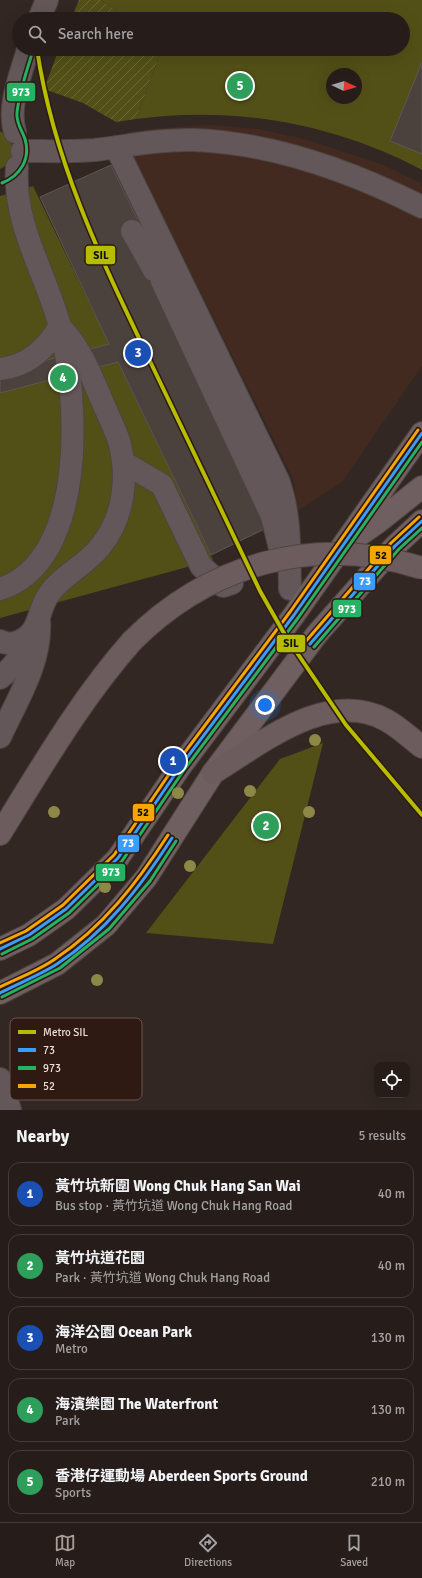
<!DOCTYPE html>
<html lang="en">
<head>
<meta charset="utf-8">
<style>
  body { margin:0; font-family:Signika,"Noto Sans TC",sans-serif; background:#2e2623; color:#f1f3f6 }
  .controls { position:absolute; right:12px; bottom:12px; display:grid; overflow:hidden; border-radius:8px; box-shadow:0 4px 16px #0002 }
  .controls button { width:36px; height:36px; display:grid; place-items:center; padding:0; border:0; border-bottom:1px solid #423b39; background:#261d1a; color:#f1f3f6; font:20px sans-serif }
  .compass { position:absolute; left:326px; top:68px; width:36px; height:36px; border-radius:50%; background:#261d1a; box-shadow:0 4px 16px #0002; rotate:94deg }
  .you { position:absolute; left:265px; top:705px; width:14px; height:14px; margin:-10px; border:3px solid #fff; border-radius:50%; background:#1a73e8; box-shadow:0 0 0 6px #1a73e833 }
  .badge { display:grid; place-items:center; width:26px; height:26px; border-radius:50%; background:#ab9d99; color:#fff; font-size:13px; font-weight:700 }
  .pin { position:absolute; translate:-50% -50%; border:2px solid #fff; box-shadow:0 1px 4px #0006 }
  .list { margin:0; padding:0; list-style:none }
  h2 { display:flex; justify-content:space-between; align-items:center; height:52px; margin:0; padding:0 16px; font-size:17px }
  h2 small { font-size:13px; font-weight:400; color:#a4a2a2 }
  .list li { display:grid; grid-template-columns:26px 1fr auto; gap:12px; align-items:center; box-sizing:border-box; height:64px; margin:0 8px 8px; padding:0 8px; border:1px solid #423b39; border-radius:12px }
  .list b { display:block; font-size:15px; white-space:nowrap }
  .list p { margin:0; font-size:13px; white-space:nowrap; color:#a4a2a2 }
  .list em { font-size:13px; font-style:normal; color:#a4a2a2 }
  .icon { flex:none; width:22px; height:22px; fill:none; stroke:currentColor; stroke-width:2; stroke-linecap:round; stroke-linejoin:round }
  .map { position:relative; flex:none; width:422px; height:1110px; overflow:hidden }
  .search { position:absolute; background:#261d1a; box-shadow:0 4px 16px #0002; left:12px; right:12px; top:12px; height:44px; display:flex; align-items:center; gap:10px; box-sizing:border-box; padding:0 14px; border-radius:22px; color:#a4a2a2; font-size:15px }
  .sheet { height:412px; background:#261d1a }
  nav { display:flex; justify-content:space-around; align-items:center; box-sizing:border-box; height:56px; border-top:1px solid #423b39; background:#261d1a; font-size:11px; color:#a4a2a2 }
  nav a { display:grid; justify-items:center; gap:2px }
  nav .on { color:#ab9d99 }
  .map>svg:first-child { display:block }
</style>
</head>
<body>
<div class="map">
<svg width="422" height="1110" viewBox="0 0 422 1110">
  <defs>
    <pattern id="garden-furrows" width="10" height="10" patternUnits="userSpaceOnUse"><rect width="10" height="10" fill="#535017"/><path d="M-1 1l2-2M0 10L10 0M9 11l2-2" fill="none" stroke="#6c6938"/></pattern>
  </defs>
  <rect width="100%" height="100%" fill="#322723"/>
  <path fill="#422a20" d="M 210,125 L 258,129 L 304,139 L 381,164 L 422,184 L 422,366 L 342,482 L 297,511 L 294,481 L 135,160 L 127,132 L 161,128 Z"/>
  <path fill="#535017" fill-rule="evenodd" d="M 101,0 L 422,0 L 422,170 C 334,123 234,106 136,119 L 162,49 L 403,49 L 403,19 L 130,19 ZM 332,74 L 356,74 L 356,98 L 332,98 Z
    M 0,131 C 16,140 18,161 0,169 Z
    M 33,186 L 213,560 L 0,618 L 0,196 Z
    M 323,743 L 273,944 L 146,933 L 280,759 Z"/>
  <path fill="url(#garden-furrows)" d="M 79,0 L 101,0 L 130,19 L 71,19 Z
    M 59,49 L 162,49 L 136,119 L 116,122 L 83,103 L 44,89 Z"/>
  <path fill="#4b423d" stroke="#5f5751" d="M 422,62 L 422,154 L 390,141 Z
    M 111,165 L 283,520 L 211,555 L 118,362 L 0,393 L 0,372 L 109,344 L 40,197 Z"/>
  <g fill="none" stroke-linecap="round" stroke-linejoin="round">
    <defs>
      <path id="minor" d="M 39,19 L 47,0
        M 15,132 C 7,106 21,75 28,49
        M 116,147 L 278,480 C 291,515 289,552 290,589
        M 22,151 C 46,151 71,152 95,150 C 128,146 160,139 194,140 C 274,143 351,171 422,207
        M 132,231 L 154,270
        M 154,248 L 160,262 L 162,281 L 272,516 L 280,548
        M 0,369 C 28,366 46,349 60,326
        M 123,462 L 162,485 L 201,566 L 223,586 L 232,583
        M 0,589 C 88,561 79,397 60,327 C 46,272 13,226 17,167
        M 0,641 C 6,644 14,644 20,641 C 41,632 37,610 49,594 C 62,575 85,566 100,547 C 124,518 129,477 119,441 C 114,426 106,411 100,396 C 90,373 81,350 64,331
        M 0,678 C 14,666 22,656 27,638
        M 0,737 C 17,700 42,662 39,620
        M 0,1079 L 10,1110"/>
      <path id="major" d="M 351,541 L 378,522 L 422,487
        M 0,949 L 29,935 L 66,909 L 118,858 L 180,767 L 294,615 L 422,433
        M 0,993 L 57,964 L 106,925 L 146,878 L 213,773 L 317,634 L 395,546 L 422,521"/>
      <path id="highway" d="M 213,773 C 261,744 327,688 386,720 C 399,727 410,738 422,747
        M 0,834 C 41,768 80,700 132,641"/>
    </defs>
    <use href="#minor" stroke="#4e4542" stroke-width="24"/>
    <use href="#major" stroke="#4e4542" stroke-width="24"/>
    <use href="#highway" stroke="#4e4542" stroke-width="24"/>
    <use href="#minor" stroke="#645759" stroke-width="22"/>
    <use href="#major" stroke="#6f5f60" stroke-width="22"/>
    <use href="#highway" stroke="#6d5c5d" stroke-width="22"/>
    <defs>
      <path id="highway-bridge" d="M 132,641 C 210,563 316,534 422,568"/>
    </defs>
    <use href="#highway-bridge" stroke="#4e4542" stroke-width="24" stroke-linecap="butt"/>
    <use href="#highway-bridge" stroke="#6d5c5d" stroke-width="22"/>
    <defs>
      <path id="bus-1" d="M 310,644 L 395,546 L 422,521
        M 0,949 L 29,935 L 66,909 L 118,858 L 180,767 L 294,615 L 422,433
        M 0,993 C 19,983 40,975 57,964 C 106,932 141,886 172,838"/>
      <path id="bus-2" d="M 2,183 C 20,176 31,159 25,139 C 22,130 16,123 17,113 C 19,92 27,71 33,50
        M 314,647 L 399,549 L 422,528
        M 2,954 L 32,939 L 69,913 L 122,861 L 184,770 L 298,618 L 422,442
        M 2,997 L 60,968 L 109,929 L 150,881 L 176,841"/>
      <path id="bus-3" d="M 306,641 L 391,543 L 419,517
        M 0,943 L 26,931 L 63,905 L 114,855 L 176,764 L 290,612 L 418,430
        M 0,987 C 18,978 38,971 55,959 C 103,927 137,883 168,835"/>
    </defs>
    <use href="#bus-1" stroke="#2e1a13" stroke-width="6"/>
    <use href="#bus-2" stroke="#2e1a13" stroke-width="6"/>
    <use href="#bus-3" stroke="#2e1a13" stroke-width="6"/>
    <use href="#bus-1" stroke="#3a9cff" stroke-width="3"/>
    <use href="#bus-2" stroke="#26b264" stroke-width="3"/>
    <use href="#bus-3" stroke="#f7a600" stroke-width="3"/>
    <defs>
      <path id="metro-1" d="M 37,49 C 53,159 100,257 148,357 C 185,435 223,513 260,591 L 285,635 L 346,725 L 422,815"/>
    </defs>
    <use href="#metro-1" stroke="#2e1a13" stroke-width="7"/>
    <use href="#metro-1" stroke="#b6bd00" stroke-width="4"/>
  </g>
  <g fill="#8e8847">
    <circle cx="315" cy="740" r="6"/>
    <circle cx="250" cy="791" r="6"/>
    <circle cx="178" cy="793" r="6"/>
    <circle cx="54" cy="812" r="6"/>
    <circle cx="309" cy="812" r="6"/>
    <circle cx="190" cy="866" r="6"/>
    <circle cx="105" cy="887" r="6"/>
    <circle cx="97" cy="980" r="6"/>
  </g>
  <rect x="10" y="1018" width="132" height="82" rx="6" fill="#2e1a13" stroke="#67544e" stroke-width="1"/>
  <rect x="18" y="1030" width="18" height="4" fill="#b6bd00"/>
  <rect x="18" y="1048" width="18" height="4" fill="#3a9cff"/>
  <rect x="18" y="1066" width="18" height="4" fill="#26b264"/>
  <rect x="18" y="1084" width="18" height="4" fill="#f7a600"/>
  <g font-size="11" fill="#ecddd8">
    <text x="43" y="1036">Metro SIL</text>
    <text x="43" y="1054">73</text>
    <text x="43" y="1072">973</text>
    <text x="43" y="1090">52</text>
  </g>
  <g stroke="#2e1a13" stroke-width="1.5">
    <rect x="6" y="82" width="30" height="20" rx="4" fill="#26b264"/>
    <rect x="85" y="245" width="31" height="20" rx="4" fill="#b6bd00"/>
    <rect x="369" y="545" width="23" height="20" rx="4" fill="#f7a600"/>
    <rect x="353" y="572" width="23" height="19" rx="4" fill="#3a9cff"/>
    <rect x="332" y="599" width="30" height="19" rx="4" fill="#26b264"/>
    <rect x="276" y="634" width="30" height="19" rx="4" fill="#b6bd00"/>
    <rect x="132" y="803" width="23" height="19" rx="4" fill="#f7a600"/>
    <rect x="117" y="834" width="23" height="19" rx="4" fill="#3a9cff"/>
    <rect x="95" y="863" width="31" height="19" rx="4" fill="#26b264"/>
  </g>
  <g font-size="11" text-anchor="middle" font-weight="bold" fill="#fff">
    <text x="21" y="96">973</text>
    <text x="365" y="585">73</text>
    <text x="347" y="613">973</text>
    <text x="128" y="847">73</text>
    <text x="111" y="876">973</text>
  </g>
  <g font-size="11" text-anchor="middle" font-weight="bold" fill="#111">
    <text x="101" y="259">SIL</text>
    <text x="381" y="559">52</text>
    <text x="291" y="647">SIL</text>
    <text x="143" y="816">52</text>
  </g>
</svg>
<div class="controls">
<button><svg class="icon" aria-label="locate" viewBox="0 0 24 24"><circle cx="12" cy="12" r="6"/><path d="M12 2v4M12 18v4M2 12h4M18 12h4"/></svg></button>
</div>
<svg class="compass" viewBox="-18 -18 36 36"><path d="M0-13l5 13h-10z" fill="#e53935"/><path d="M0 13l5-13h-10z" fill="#a4a2a2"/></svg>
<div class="you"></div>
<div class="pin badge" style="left:173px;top:761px;background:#1a4fb4">1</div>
<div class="pin badge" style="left:266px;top:826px;background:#2e9e5b">2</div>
<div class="pin badge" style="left:138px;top:353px;background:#1a4fb4">3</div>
<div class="pin badge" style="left:63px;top:378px;background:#2e9e5b">4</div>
<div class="pin badge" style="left:240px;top:86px;background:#2e9e5b">5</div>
<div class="search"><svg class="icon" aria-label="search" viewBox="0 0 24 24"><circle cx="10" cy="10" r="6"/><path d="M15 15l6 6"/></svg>Search here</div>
</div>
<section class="sheet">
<h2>Nearby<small>5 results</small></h2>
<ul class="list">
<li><span class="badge" style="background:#1a4fb4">1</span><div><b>黃竹坑新圍 Wong Chuk Hang San Wai</b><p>Bus stop · 黃竹坑道 Wong Chuk Hang Road</p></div><em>40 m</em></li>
<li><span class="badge" style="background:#2e9e5b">2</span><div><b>黃竹坑道花園</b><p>Park · 黃竹坑道 Wong Chuk Hang Road</p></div><em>40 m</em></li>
<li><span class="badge" style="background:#1a4fb4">3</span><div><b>海洋公園 Ocean Park</b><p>Metro</p></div><em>130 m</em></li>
<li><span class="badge" style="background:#2e9e5b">4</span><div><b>海濱樂園 The Waterfront</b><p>Park</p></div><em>130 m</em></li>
<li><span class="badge" style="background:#2e9e5b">5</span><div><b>香港仔運動場 Aberdeen Sports Ground</b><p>Sports</p></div><em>210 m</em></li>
</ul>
</section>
<nav>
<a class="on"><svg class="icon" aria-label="map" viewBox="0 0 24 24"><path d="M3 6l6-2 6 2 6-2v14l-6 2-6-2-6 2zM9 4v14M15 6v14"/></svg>Map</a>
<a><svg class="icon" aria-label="directions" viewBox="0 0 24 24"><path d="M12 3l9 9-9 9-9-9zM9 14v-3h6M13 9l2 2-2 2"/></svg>Directions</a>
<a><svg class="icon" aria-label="saved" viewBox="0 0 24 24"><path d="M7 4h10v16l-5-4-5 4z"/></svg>Saved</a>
</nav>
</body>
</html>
